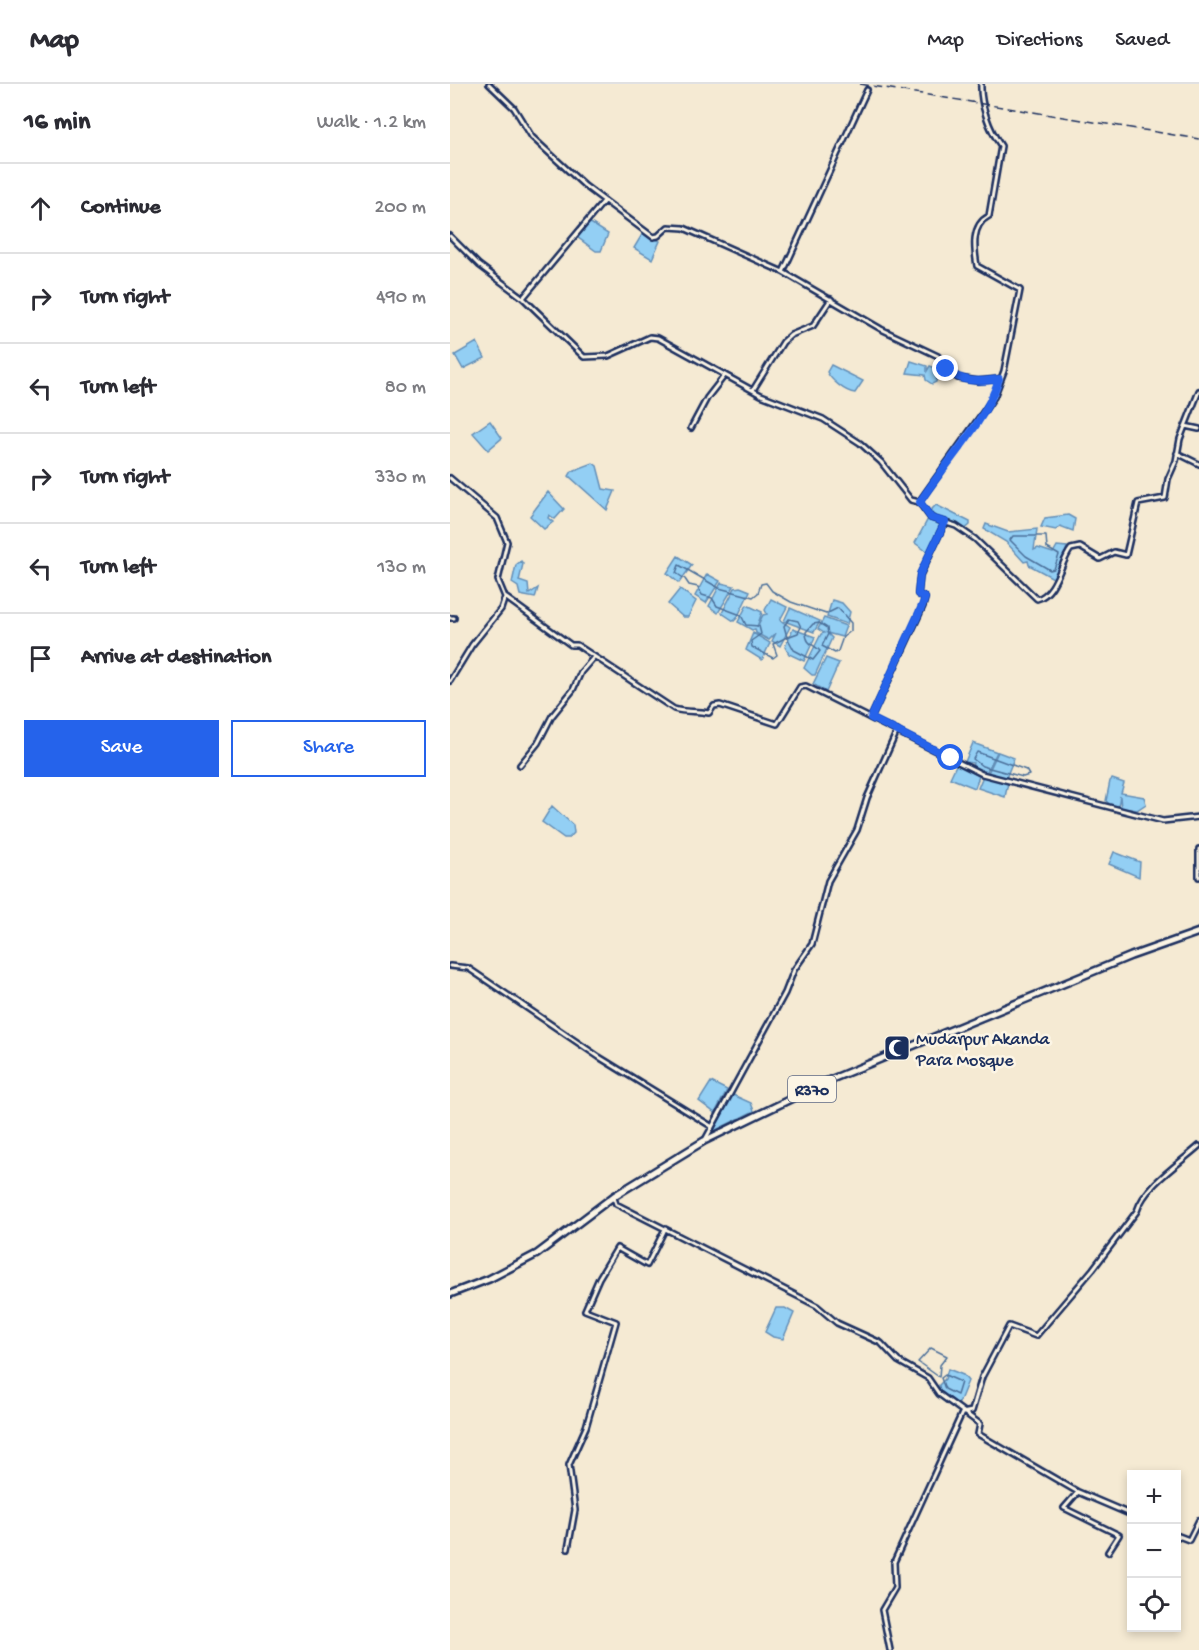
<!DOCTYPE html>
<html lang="en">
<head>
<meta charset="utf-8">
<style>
  body { margin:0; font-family:"Gochi Hand",sans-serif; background:#f7f7f7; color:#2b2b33 }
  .controls { position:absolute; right:18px; bottom:18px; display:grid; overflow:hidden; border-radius:0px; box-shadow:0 3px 9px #0003 }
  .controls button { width:54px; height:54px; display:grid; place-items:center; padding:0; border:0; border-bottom:2px solid #e1e1e2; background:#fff; color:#2b2b33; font:30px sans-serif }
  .stop { position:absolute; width:18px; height:18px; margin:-14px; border:4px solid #2563eb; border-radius:50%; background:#fff }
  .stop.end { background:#2563eb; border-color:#fff; box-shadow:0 2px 6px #0008 }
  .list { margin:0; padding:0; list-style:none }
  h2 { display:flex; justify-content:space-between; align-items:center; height:78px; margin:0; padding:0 24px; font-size:26px }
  h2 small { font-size:20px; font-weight:400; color:#7c7c81 }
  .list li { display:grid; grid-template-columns:39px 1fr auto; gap:18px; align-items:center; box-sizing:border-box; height:90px; padding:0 24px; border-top:2px solid #e1e1e2 }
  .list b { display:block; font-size:22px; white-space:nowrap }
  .list em { font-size:20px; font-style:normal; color:#7c7c81 }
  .actions { display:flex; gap:12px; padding:18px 24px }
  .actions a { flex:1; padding:14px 0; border:2px solid #2563eb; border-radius:0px; text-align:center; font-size:21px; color:#2563eb }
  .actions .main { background:#2563eb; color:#fff }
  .icon { flex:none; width:33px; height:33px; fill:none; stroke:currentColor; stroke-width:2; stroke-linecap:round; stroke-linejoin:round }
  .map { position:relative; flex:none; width:749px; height:1566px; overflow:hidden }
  header { display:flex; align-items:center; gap:36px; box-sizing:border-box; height:84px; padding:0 30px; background:#fff; border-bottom:2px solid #e1e1e2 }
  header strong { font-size:28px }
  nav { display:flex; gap:33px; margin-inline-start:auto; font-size:21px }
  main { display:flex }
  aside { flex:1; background:#fff }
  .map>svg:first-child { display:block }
</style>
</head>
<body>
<header>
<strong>Map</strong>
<nav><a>Map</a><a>Directions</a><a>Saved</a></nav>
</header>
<main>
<aside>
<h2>16 min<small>Walk · 1.2 km</small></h2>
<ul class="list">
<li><svg class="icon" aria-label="ahead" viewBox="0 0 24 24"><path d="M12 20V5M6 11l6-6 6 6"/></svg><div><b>Continue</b></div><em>200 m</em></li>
<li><svg class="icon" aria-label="right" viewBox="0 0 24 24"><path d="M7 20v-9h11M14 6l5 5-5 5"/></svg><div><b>Turn right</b></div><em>490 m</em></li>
<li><svg class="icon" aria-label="left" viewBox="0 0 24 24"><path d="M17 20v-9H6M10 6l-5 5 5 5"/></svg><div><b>Turn left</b></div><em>80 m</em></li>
<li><svg class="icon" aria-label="right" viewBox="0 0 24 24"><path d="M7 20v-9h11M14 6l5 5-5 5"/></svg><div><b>Turn right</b></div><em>330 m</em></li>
<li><svg class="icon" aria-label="left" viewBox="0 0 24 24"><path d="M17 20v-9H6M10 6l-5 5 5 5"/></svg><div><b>Turn left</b></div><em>130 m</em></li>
<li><svg class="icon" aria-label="arrive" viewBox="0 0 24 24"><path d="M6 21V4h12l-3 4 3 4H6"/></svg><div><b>Arrive at destination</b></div></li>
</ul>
<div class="actions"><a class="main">Save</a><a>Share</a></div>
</aside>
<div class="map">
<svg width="749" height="1566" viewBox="0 0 749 1566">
  <rect width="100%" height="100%" fill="#f5ead3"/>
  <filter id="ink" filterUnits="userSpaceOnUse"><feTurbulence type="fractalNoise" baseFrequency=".0167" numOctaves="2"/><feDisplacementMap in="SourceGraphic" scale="12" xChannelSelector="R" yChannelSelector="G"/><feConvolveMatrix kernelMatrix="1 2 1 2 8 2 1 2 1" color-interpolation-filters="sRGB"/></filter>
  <g filter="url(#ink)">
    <path fill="#93cff4" stroke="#638fb8" stroke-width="1.5" d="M 139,138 L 158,150 L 151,167 L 146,167 L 127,153 Z
      M 193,149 L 210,157 L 202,175 L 184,164 Z
      M 27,258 L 35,274 L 13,285 L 5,271 Z
      M 461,277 L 477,282 L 477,287 L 480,282 L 488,285 L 486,298 L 482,300 L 476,296 L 475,291 L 457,289 Z
      M 381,281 L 413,297 L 405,309 C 395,308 381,296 377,288 Z
      M 40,337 L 52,354 L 38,366 L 23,349 Z
      M 143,379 L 147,382 L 153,405 L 165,407 L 157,426 L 119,392 L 122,387 Z
      M 98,408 L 114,425 L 105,435 L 99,431 L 98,434 L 103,438 L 94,445 L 80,432 Z
      M 486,421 L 520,438 L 520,441 L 514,446 L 482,430 L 480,427 Z
      M 618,431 L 625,435 L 623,447 L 610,442 L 606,446 L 591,443 L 595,434 Z
      M 478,435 L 491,439 L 492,443 L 479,469 L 465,459 Z
      M 536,440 L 558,448 L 587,445 L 584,466 L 588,464 L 603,469 L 607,462 L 617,463 L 611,484 L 605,495 L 579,481 L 578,477 L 574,478 L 556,458 L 534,445 Z
      M 228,472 L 242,481 L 229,499 L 217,489 Z
      M 71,477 L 73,480 L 69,497 L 78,500 L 79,510 L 88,504 L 85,514 L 70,511 L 68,503 L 62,499 L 66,481 Z
      M 257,490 L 270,497 L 256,519 L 245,512 Z
      M 271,499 L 284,502 L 268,529 L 259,522 Z
      M 290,503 L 300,507 L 287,534 L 284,537 L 272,529 L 285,504 Z
      M 230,505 L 246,517 L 238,533 L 233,533 L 218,520 Z
      M 321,515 L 337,523 L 330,536 L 340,543 L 330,562 L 322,557 L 326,549 L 319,556 L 306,549 L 305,545 L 302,546 L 288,538 L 297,521 L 312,528 L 307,543 L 313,531 L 317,530 L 315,526 Z
      M 382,516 L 392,519 L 400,528 L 397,540 L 377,533 Z
      M 340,524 L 370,537 L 364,548 L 334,537 Z
      M 374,534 L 396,542 L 392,553 L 377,549 L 382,554 L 365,591 L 362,591 L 354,584 L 371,550 L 374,549 L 368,545 Z
      M 343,545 L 365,553 L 354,577 L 339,570 L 335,563 Z
      M 303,549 L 320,559 L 312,576 L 296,566 Z
      M 376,574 L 389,579 L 376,608 L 363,600 Z
      M 523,659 L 547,668 L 537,687 L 533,688 L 522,684 L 523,679 L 515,678 Z
      M 548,668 L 564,674 L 556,694 L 538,689 Z
      M 507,679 L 529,692 L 525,704 L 500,694 Z
      M 533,692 L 558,699 L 555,713 L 528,704 Z
      M 662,695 L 674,699 L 671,709 L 694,713 L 696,720 L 687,726 L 671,724 L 670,712 L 668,723 L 662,722 L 656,717 L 660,697 Z
      M 102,722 L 123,741 L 124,749 L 119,754 L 114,754 L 92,738 Z
      M 664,768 L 690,778 L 689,793 L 659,780 Z
      M 261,998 L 277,1006 L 265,1029 L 249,1017 Z
      M 281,1010 L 301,1019 L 304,1027 L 262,1048 Z
      M 326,1224 L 335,1224 L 344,1229 L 333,1255 L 323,1253 L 315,1248 Z
      M 498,1285 L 513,1291 L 518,1297 L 509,1319 C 500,1318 489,1312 489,1301 L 495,1295 Z"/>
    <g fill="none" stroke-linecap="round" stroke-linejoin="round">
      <path stroke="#4b6f9a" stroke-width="1.5" d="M 563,452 L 596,452 L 597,464 L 609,471 L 604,485 L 600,486 L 576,472 L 560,456 Z
        M 229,481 L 269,504 L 303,513 L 308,509 L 311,500 L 316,499 L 322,507 L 341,518 L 376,530 L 388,524 L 401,539 L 401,547 L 393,553 L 388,567 L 385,569 L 372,562 L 378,550 L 377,544 L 369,539 L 363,540 L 356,548 C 356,561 364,560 370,567 L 363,576 L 344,566 L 337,553 L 348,549 L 351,543 L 348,537 L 339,535 L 334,542 L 337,553 L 323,560 L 327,571 L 323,574 L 302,563 L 301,557 L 311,550 L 309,542 L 296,541 L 291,531 L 267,522 L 262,514 L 252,511 L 248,503 L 239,501 L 235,495 L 226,489 Z
        M 527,668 L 576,686 L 579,691 L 573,693 L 532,682 L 523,675 Z
        M 481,1264 L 497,1272 L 490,1281 L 489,1293 L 468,1278 Z
        M 495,1291 L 511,1298 L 507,1311 L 495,1305 L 491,1294 Z"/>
      <defs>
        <path id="minor" d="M 39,0 L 64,24 L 82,53 L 135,102 L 203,153 L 208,152 L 218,143 L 234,144 L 333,188
          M 417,6 L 333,188 L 431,245 L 488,272 L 496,285 L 508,294 L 528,297 L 549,295
          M 0,152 L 29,181 L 73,214 L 134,273 L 158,272 L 200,253 L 208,254 L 311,311 L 373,335 L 410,359 L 431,378 L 461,416 L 469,418 L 481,434 L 506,442 L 525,455 L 587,515 C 606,510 611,477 621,465 L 630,463 L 650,475 L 664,468 L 676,471 L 688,419 L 715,414 L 718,395 L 726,377 L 730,355 L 749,307
          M 73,214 L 154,117
          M 303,306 L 333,258 L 341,251 L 363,242 L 381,215
          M 735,342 L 749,345
          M 241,344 L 257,314 L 275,291
          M 727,369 L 749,380
          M 0,394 L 47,434 L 57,458 L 48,496 L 55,513 L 121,561 L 127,561 L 224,625 C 236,629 246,626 259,629 L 264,622 L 270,621 L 327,640 L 350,603 L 356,602 L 532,690 L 713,737 L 749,733
          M 469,418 L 544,313 L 554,287 L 570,206 L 527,182 C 524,164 521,141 539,132 L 551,62 C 539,45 530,20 531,0
          M 0,534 L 4,534
          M 0,597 L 22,561 L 51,525 L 55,513
          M 421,634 L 473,522 L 475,514 L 468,510 L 470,491 L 495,438
          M 70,681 L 88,659 L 102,632 L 123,606 L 131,588 L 144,573
          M 749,765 L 749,793
          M 0,882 L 18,884 L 149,973 L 261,1042
          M 255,1056 L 335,909 L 344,886 L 362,860 L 378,797 L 407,746 L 417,714 L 447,647
          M 164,1114 L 166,1120 L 367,1222 L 387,1239 L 431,1259 L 448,1277 L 478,1294 L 489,1310 L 530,1340 L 528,1350 L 628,1408 L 614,1424 L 669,1451 L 658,1468
          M 628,1408 L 682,1431
          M 726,1451 L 739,1456 L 749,1436
          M 118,1465 L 125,1426 L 119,1381 L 136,1343 L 166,1238 L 135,1226 L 149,1194 L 167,1164 L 197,1181 L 214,1147
          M 440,1566 L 432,1526 L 445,1504 L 444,1478 L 512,1329 L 522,1327 L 532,1293 L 559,1242 L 586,1252 L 643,1185 L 687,1127 C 695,1101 729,1080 749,1062"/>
        <path id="primary" d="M 0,1210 L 39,1195 L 87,1170 L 164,1112 L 254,1057 L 382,995 L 681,872 L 749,848"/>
      </defs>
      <use href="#minor" stroke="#1b2f5e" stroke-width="8"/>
      <use href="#primary" stroke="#1b2f5e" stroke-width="10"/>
      <use href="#minor" stroke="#fcf5e5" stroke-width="3"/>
      <use href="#primary" stroke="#fcf5e5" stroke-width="5"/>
      <path stroke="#1b2f5e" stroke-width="1.5" stroke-dasharray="9 4.5" stroke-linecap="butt" d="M 410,0 L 749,55"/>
    </g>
  </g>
  <g fill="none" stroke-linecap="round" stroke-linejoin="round" filter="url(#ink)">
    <path stroke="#2563eb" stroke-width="8" d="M 496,285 C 511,299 530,298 549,295 C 534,342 495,378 470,418 L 481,434 L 495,438 L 470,490 L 468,510 L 475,514 L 472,522 L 421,634 L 501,674"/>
  </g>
  <defs>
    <symbol id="mosque-square" viewBox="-11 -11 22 22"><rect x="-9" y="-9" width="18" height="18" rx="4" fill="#1b2f5e" stroke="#fcf5e5"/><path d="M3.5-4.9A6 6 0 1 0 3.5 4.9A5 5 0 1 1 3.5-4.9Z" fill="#fff"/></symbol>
  </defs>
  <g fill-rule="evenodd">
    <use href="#mosque-square" x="432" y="949" width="30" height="30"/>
  </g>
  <g text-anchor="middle" stroke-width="5" stroke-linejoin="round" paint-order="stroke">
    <rect fill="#fcf5e5" stroke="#5e6a86" stroke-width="1.5" x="338" y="992" width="48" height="26" rx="4.5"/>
    <g font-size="16" font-weight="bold" fill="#1b2f5e">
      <text x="362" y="1011">R370</text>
    </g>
    <g font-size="18" fill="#1b2f5e" stroke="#fcf5e5" text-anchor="start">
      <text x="466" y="960">Mudarpur Akanda<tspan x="466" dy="21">Para Mosque</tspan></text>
    </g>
  </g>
</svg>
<div class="controls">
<button>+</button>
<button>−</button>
<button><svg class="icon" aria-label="locate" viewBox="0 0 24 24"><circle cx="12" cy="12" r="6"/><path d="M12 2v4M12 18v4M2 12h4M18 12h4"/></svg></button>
</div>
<div class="stop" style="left:501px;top:674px"></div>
<div class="stop end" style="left:496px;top:285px"></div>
</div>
</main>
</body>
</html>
